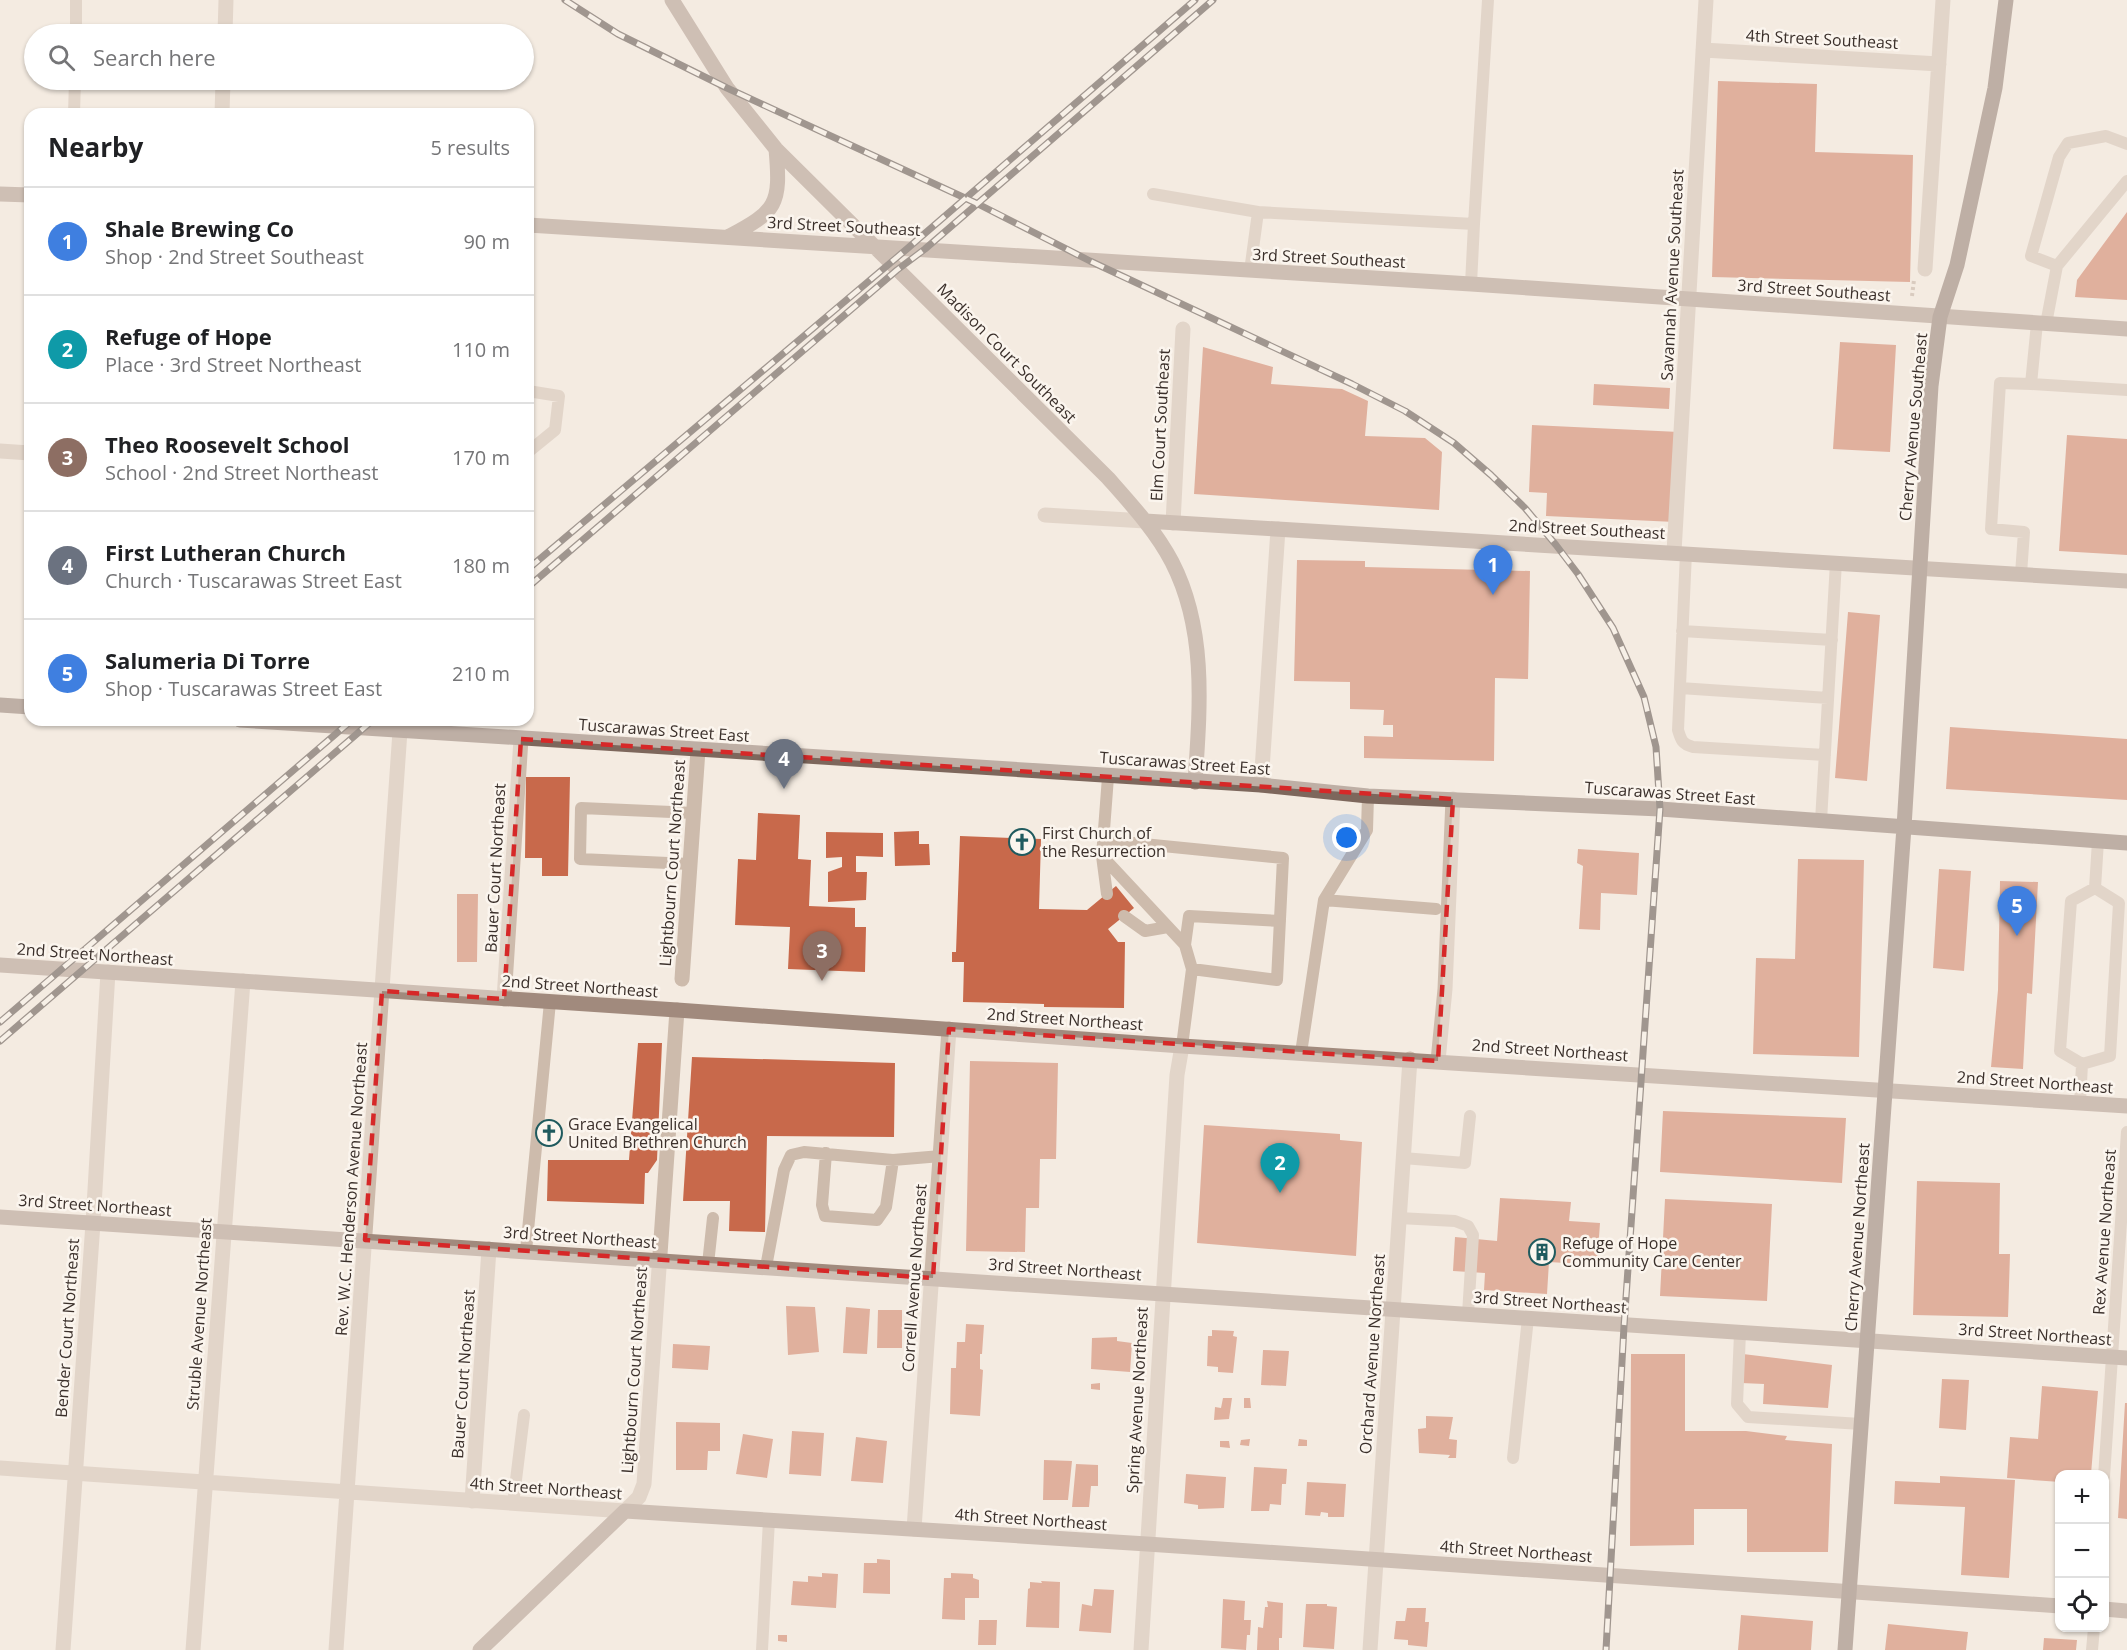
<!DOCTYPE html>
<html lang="en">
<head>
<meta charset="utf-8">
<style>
  body { margin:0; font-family:"Open Sans",sans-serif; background:#f2f2f2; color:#202124 }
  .controls { position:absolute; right:18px; bottom:18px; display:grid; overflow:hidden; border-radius:12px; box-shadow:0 2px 4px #0004 }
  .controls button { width:54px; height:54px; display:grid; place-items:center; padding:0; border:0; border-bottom:2px solid #e0e0e0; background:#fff; color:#202124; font:30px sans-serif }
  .you { position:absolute; left:1347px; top:838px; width:21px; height:21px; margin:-15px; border:4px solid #fff; border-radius:50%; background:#1a73e8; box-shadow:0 0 0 9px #1a73e833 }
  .badge { display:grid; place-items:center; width:39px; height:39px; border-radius:50%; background:#1f5a5e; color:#fff; font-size:20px; font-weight:700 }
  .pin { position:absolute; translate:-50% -50px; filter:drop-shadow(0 2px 3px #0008) }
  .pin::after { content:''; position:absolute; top:32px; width:21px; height:18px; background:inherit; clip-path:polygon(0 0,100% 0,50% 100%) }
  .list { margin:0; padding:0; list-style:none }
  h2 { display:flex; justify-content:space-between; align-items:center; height:78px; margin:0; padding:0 24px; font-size:26px }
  h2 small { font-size:20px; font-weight:400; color:#757577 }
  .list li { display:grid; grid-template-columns:39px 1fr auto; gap:18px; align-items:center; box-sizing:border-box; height:108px; padding:0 24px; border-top:2px solid #e0e0e0 }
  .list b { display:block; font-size:22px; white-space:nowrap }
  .list p { margin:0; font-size:20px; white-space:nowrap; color:#757577 }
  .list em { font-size:20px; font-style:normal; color:#757577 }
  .icon { flex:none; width:33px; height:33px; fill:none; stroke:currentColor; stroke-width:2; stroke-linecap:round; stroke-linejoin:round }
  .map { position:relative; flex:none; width:2127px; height:1650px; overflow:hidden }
  .search { position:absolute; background:#fff; box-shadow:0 2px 4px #0004; left:24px; top:24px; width:510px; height:66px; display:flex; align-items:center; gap:15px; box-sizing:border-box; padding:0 21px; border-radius:33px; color:#757577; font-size:22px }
  .panel { position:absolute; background:#fff; box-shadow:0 2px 4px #0004; left:24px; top:108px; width:510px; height:618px; border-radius:18px }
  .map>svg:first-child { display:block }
</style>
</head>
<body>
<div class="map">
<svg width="2127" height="1650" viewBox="0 0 2127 1650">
  <rect width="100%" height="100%" fill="#f4ebe1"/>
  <path fill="#c8694b" d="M 1718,81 L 1817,84 L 1815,152 L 1913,155 L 1910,282 L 1712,277 Z
    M 2127,212 L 2127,300 L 2075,297 L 2077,280 Z
    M 1840,342 L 1896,345 L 1890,452 L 1833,449 Z
    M 1203,347 L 1273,367 L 1271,384 L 1342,389 L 1368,401 L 1365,436 L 1425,438 L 1442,452 L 1439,510 L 1194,494 Z
    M 1594,384 L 1670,388 L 1669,409 L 1593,405 Z
    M 1532,425 L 1679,432 L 1675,522 L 1546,516 L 1547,493 L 1529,492 Z
    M 2067,435 L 2127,439 L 2127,555 L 2059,551 Z
    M 1297,560 L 1365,561 L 1365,567 L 1530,571 L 1528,679 L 1495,678 L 1494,761 L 1364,758 L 1364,736 L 1393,737 L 1393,725 L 1383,725 L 1384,710 L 1350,709 L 1350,682 L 1294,681 Z
    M 1848,612 L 1880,615 L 1867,781 L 1835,778 Z
    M 1950,727 L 2127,739 L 2127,800 L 1946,789 Z
    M 526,777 L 570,777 L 568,876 L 542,876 L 542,858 L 525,858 Z
    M 758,813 L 800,815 L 798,859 L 811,860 L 809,906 L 855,908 L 855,927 L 866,927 L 865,972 L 788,969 L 790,927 L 735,925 L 738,859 L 756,860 Z
    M 919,831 L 919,844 L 929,844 L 930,865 L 895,866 L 894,832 Z
    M 826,832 L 883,833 L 883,857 L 856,856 L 856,872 L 867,872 L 866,900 L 828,902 L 828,872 L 842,867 L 842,857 L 826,858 Z
    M 960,836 L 1041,839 L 1039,909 L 1087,910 L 1116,886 L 1134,908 L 1108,929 L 1118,942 L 1125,942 L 1124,1008 L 1044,1007 L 1044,1004 L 963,1002 L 964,962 L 952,962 L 952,952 L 956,952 Z
    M 1578,849 L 1639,853 L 1637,895 L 1601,893 L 1600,930 L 1579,929 L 1583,866 L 1577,863 Z
    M 1798,859 L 1864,860 L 1859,1057 L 1753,1054 L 1756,958 L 1795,959 Z
    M 1939,869 L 1971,871 L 1964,971 L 1933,968 Z
    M 2000,881 L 2038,882 L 2032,994 L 2027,993 L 2023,1069 L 1991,1067 L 1998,990 Z
    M 457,894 L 478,894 L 477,962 L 457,962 Z
    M 638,1043 L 662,1043 L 657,1160 L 648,1173 L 645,1173 L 644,1204 L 547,1201 L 548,1160 L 629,1160 Z
    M 692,1057 L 895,1063 L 894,1137 L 767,1136 L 765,1232 L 729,1231 L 730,1201 L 683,1201 Z
    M 970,1061 L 1058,1063 L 1056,1159 L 1040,1159 L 1039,1208 L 1026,1208 L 1025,1252 L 966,1251 Z
    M 1663,1111 L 1846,1118 L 1842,1183 L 1660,1172 Z
    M 1204,1125 L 1340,1134 L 1340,1140 L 1362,1142 L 1356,1256 L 1197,1243 Z
    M 1917,1181 L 2000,1183 L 1999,1254 L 2010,1254 L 2008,1317 L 1913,1315 Z
    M 1500,1198 L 1571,1202 L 1569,1221 L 1600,1223 L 1597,1265 L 1549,1262 L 1547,1294 L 1484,1290 L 1485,1273 L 1453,1271 L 1455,1237 L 1497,1241 Z
    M 1665,1199 L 1772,1204 L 1767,1301 L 1660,1296 Z
    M 786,1306 L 815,1307 L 819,1352 L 788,1355 Z
    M 846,1307 L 870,1309 L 867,1354 L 843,1353 Z
    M 878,1310 L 902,1310 L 902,1348 L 877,1348 Z
    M 966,1324 L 984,1325 L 982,1354 L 980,1354 L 980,1369 L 983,1370 L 980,1416 L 950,1414 L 951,1368 L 956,1368 L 957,1342 L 965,1342 Z
    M 1212,1330 L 1234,1331 L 1233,1336 L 1237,1337 L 1233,1373 L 1218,1372 L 1218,1367 L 1207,1366 L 1208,1336 L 1212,1336 Z
    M 1117,1337 L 1117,1341 L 1132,1343 L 1130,1372 L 1091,1369 L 1092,1338 Z
    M 673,1344 L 710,1346 L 708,1370 L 672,1368 Z
    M 1263,1350 L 1289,1351 L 1286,1386 L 1261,1385 Z
    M 1631,1354 L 1685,1354 L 1685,1431 L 1746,1431 L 1787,1436 L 1785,1440 L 1832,1444 L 1828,1552 L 1747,1552 L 1747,1509 L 1694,1509 L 1694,1545 L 1630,1546 Z
    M 1743,1354 L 1832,1365 L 1828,1408 L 1763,1404 L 1764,1384 L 1741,1383 Z
    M 1942,1379 L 1969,1380 L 1966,1430 L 1939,1428 Z
    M 1100,1383 L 1100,1390 L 1091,1389 L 1091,1384 Z
    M 2042,1386 L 2098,1391 L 2091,1474 L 2060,1474 L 2060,1482 L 2007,1478 L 2010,1437 L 2038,1439 Z
    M 1223,1398 L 1232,1398 L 1229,1419 L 1214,1420 L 1215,1407 L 1221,1408 Z
    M 1244,1398 L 1250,1398 L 1251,1408 L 1244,1408 Z
    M 2125,1403 L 2127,1403 L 2127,1519 L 2118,1518 Z
    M 1426,1416 L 1453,1417 L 1449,1439 L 1457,1440 L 1456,1458 L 1448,1458 L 1450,1455 L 1419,1453 L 1418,1429 L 1426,1428 Z
    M 676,1422 L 720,1423 L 720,1451 L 708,1451 L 707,1470 L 676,1470 Z
    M 792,1431 L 824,1433 L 821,1476 L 789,1474 Z
    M 743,1434 L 773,1439 L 767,1478 L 736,1474 Z
    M 856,1437 L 887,1441 L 883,1483 L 851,1481 Z
    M 1250,1439 L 1249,1446 L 1240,1445 L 1241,1440 Z
    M 1299,1439 L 1307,1440 L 1307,1446 L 1298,1446 Z
    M 1220,1441 L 1229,1441 L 1230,1448 L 1220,1447 Z
    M 1044,1460 L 1072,1461 L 1068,1500 L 1043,1500 Z
    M 1076,1464 L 1098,1465 L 1098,1486 L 1091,1486 L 1089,1507 L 1072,1507 Z
    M 1254,1467 L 1287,1469 L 1286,1484 L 1282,1484 L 1281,1505 L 1270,1504 L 1269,1511 L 1251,1511 Z
    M 1186,1474 L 1226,1477 L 1224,1508 L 1198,1509 L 1198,1505 L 1184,1503 Z
    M 1940,1476 L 2015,1480 L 2009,1578 L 1961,1575 L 1965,1507 L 1894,1504 L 1895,1481 L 1940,1483 Z
    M 1307,1482 L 1346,1484 L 1344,1517 L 1328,1517 L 1328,1513 L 1321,1512 L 1320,1516 L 1305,1515 Z
    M 877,1559 L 890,1560 L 890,1594 L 863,1593 L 864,1563 L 877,1563 Z
    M 822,1573 L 838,1574 L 836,1608 L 791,1605 L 793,1581 L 808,1582 L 808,1576 L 822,1577 Z
    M 951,1573 L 973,1574 L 973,1578 L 979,1580 L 979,1598 L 965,1598 L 965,1620 L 942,1619 L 944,1578 L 951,1578 Z
    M 1041,1581 L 1060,1582 L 1059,1628 L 1026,1627 L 1028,1589 L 1030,1588 L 1030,1582 L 1042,1583 Z
    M 1094,1589 L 1114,1590 L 1111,1633 L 1079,1631 L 1082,1604 L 1092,1606 Z
    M 1223,1599 L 1245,1601 L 1244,1620 L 1251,1620 L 1250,1635 L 1247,1635 L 1246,1650 L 1221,1648 Z
    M 1267,1601 L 1283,1603 L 1282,1638 L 1279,1638 L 1279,1650 L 1257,1650 L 1258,1627 L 1263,1628 L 1265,1607 L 1268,1607 Z
    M 1306,1604 L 1327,1604 L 1327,1606 L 1337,1607 L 1334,1649 L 1303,1647 Z
    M 1407,1608 L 1426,1608 L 1425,1622 L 1429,1622 L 1427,1647 L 1408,1645 L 1408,1640 L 1394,1639 L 1396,1621 L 1405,1621 Z
    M 1741,1615 L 1813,1621 L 1811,1650 L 1738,1650 Z
    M 979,1620 L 997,1620 L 996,1645 L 978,1645 Z
    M 1888,1624 L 1968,1632 L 1966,1650 L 1885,1650 Z
    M 778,1635 L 787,1635 L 787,1642 L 778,1641 Z
    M 2044,1638 L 2077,1640 L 2076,1650 L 2043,1650 Z"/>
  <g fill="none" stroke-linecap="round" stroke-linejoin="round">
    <path stroke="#b9a596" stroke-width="4" stroke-dasharray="3 3" stroke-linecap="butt" d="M 1912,296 L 1914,280"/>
    <path stroke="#cdbbac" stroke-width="12" d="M 76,34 L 76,0
      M 74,114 L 75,80
      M 1153,194 L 1258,212
      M 1474,224 L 1488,0
      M 2057,266 L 2031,256 L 2059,157 L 2068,143 L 2106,136 L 2127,144
      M 1250,271 L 1258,212 L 1474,224 L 1471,284
      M 2046,324 L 2057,266 L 2127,181
      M 2031,384 L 2127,390
      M 528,391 L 559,396 L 555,430 L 528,452
      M 1686,553 L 1678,730 C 1681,740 1682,744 1693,747 L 1825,755
      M 2021,574 L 2024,532 L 1991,529 L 2000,383 L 2031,384 L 2037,323
      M 1682,631 L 1832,640
      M 1680,688 L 1828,698
      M 1821,821 L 1836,562
      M 1103,840 L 1283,858 L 1277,980 L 1192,969 L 1182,1046
      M 1102,856 L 1185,945
      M 690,864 L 580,859 L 581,808 L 694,813
      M 2095,888 L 2098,841
      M 1107,894 L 1102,856 L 1108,777
      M 1324,900 L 1367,830 L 1368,796
      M 1124,916 L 1145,931 L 1168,927
      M 1192,969 L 1185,945 L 1189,916 L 1280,921
      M 1301,1053 L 1324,900 L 1436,909
      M 2080,1103 L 2082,1064 L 2110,1056 L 2119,903 L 2095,888 L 2071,901 L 2060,1051 L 2082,1064
      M 826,1153 L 822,1205 L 825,1216 L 877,1220 L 886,1207 L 893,1160
      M 1403,1158 L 1465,1163 L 1470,1116
      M 1399,1218 L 1455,1221 L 1468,1226 L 1473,1235 L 1468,1314
      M 526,1251 L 550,1002
      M 708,1264 L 713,1218
      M 766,1267 L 784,1170 L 791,1155 L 804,1152 L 893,1160 L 941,1156
      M 1740,1333 L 1737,1404 L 1748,1417 L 1861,1424
      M 1513,1458 L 1528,1318
      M 2104,1477 L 2127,1132
      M 513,1504 L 524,1415
      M 762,1650 L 769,1520
      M 2092,1650 L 2094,1628"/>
    <path stroke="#cdbbac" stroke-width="15" d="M 225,34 L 226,0
      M 1703,50 L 1939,64
      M 222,114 L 223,80
      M 1925,269 L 1943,0
      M 0,451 L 30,453
      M 1045,515 L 1145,521
      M 1173,523 L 1183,329
      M 1674,552 L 1706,0
      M 1261,785 L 1278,529
      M 682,979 L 698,750
      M 504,999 L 521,739
      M 1438,1061 L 1445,989 L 1453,799
      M 0,1468 L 625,1511 L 639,1497 L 644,1484 L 677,1010
      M 472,1501 L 489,1249
      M 914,1529 L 949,1029
      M 63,1650 L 93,1223 L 108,972
      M 193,1650 L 243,981
      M 336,1650 L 400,731
      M 1141,1650 L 1177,1075 L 1182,1046
      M 1370,1650 L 1410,1059"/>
    <path stroke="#a18a7d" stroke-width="15" d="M 672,0 L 727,88 L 776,149 L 1108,478 C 1131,504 1156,531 1172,562 C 1207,630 1200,708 1195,782
      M 0,194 L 30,195
      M 528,225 L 1471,284 L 2127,329
      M 728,237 C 777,211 781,205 776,149
      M 1145,521 L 2127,581
      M 0,965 L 677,1010 L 1182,1046 L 2127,1106
      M 0,1217 L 2127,1358
      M 2104,1609 L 2127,1611
      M 480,1650 L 625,1511 L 1147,1544 L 2060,1606"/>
    <path stroke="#7d675c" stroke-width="15" d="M 0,705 L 30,707
      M 240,720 L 1261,785 L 1368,796 L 1660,809 L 2127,843
      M 1845,1650 L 1904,827 L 1931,386 L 1940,317 L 1957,265 L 1995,88 L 2006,0"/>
    <defs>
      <path id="rail" d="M 565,0 L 618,34 L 727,88 L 978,204 L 1090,261 L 1352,384 L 1405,411 L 1454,443 L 1491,475 L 1525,508 L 1556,545 L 1578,574 L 1613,628 L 1644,697 L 1656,747 L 1660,809 L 1624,1326 L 1606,1650
        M 528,569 L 908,248 L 1195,0
        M 528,587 L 897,270 L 925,249 L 1213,0
        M 0,1022 L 352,720
        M 0,1041 L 373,720"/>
    </defs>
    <use href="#rail" stroke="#3b302b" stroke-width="7"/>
    <use href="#rail" stroke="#fbf5ee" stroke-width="4.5" stroke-dasharray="14" stroke-linecap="butt"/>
  </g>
  <path d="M0 0H2127V1650H0ZM 521,739 L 1453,799 L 1438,1061 L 949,1029 L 933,1278 L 365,1240 L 382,991 L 504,999 Z" fill="#f4ebe1" fill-opacity=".55" fill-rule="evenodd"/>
  <path fill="none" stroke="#d62828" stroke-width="4.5" stroke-dasharray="12 8" stroke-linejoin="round" d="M 521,739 L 1453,799 L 1438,1061 L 949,1029 L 933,1278 L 365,1240 L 382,991 L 504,999 Z"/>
  <defs>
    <symbol id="church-ring" viewBox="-11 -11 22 22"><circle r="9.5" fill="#fbf5ee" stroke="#1f5a5e" stroke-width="1.5"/><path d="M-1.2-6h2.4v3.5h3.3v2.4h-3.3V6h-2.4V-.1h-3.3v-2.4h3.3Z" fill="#1f5a5e"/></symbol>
    <symbol id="building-ring" viewBox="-11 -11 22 22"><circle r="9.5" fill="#fbf5ee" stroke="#1f5a5e" stroke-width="1.5"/><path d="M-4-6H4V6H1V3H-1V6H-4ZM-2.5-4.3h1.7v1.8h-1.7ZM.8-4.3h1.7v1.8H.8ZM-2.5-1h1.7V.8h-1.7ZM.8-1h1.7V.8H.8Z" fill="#1f5a5e"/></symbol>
  </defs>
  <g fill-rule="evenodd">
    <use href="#church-ring" x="1007" y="827" width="30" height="30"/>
    <use href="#church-ring" x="534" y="1118" width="30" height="30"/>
    <use href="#building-ring" x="1527" y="1237" width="30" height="30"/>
  </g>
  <g text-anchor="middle" stroke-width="5" stroke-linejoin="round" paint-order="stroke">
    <g font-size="16" fill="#3b302b" stroke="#fbf5ee">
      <text transform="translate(1822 39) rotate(3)" y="6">4th Street Southeast</text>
      <text transform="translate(844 226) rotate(3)" y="6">3rd Street Southeast</text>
      <text transform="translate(1329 258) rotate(3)" y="6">3rd Street Southeast</text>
      <text transform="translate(1672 275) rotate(-87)" y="6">Savannah Avenue Southeast</text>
      <text transform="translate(1814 290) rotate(4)" y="6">3rd Street Southeast</text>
      <text transform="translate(1007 353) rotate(45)" y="6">Madison Court Southeast</text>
      <text transform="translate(1160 425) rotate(-87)" y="6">Elm Court Southeast</text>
      <text transform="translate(1913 427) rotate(-85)" y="6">Cherry Avenue Southeast</text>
      <text transform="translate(1587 529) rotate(3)" y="6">2nd Street Southeast</text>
      <text transform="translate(664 730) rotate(4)" y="6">Tuscarawas Street East</text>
      <text transform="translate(1185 763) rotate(4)" y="6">Tuscarawas Street East</text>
      <text transform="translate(1670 793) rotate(4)" y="6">Tuscarawas Street East</text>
      <text transform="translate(672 863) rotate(-86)" y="6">Lightbourn Court Northeast</text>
      <text transform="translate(495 868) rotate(-87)" y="6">Bauer Court Northeast</text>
      <text transform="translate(95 954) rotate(4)" y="6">2nd Street Northeast</text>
      <text transform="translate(580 986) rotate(4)" y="6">2nd Street Northeast</text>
      <text transform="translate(1065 1019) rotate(4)" y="6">2nd Street Northeast</text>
      <text transform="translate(1550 1050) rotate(4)" y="6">2nd Street Northeast</text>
      <text transform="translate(2035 1082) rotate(4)" y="6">2nd Street Northeast</text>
      <text transform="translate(351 1189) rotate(-86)" y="6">Rev. W.C. Henderson Avenue Northeast</text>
      <text transform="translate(95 1205) rotate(4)" y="6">3rd Street Northeast</text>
      <text transform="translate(2104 1232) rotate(-86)" y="6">Rex Avenue Northeast</text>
      <text transform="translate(580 1237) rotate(4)" y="6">3rd Street Northeast</text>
      <text transform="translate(1857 1237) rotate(-86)" y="6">Cherry Avenue Northeast</text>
      <text transform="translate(1065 1269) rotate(4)" y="6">3rd Street Northeast</text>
      <text transform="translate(914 1278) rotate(-86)" y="6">Correll Avenue Northeast</text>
      <text transform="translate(1550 1302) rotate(4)" y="6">3rd Street Northeast</text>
      <text transform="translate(199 1314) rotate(-86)" y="6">Struble Avenue Northeast</text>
      <text transform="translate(67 1328) rotate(-86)" y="6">Bender Court Northeast</text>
      <text transform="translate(2035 1334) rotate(4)" y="6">3rd Street Northeast</text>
      <text transform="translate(1372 1354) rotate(-86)" y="6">Orchard Avenue Northeast</text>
      <text transform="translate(634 1370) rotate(-86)" y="6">Lightbourn Court Northeast</text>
      <text transform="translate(463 1374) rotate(-86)" y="6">Bauer Court Northeast</text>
      <text transform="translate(1137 1400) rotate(-87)" y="6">Spring Avenue Northeast</text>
      <text transform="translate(546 1488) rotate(4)" y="6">4th Street Northeast</text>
      <text transform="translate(1031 1519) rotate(4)" y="6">4th Street Northeast</text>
      <text transform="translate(1516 1551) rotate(4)" y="6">4th Street Northeast</text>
    </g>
    <g font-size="16" fill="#3b302b" stroke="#fbf5ee" text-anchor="start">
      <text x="1042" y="839">First Church of<tspan x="1042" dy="18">the Resurrection</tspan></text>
      <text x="568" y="1130">Grace Evangelical<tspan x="568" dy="18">United Brethren Church</tspan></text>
      <text x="1562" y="1249">Refuge of Hope<tspan x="1562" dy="18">Community Care Center</tspan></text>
    </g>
  </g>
</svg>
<div class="controls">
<button>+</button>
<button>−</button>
<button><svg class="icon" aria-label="locate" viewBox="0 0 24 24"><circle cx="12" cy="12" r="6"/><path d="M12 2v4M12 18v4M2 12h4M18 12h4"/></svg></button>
</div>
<div class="you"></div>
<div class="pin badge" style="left:1493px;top:595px;background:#3f7fe0">1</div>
<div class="pin badge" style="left:1280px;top:1193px;background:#0f9aa8">2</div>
<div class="pin badge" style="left:822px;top:981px;background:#8d6e63">3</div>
<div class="pin badge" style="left:784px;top:789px;background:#6b7280">4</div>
<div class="pin badge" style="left:2017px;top:936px;background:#3f7fe0">5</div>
<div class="search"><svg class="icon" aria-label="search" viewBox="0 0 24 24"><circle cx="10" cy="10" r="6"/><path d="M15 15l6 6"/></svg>Search here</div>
<section class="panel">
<h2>Nearby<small>5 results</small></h2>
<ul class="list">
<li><span class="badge" style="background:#3f7fe0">1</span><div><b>Shale Brewing Co</b><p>Shop · 2nd Street Southeast</p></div><em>90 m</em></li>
<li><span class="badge" style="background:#0f9aa8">2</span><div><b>Refuge of Hope</b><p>Place · 3rd Street Northeast</p></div><em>110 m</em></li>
<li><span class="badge" style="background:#8d6e63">3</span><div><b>Theo Roosevelt School</b><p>School · 2nd Street Northeast</p></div><em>170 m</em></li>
<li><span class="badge" style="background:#6b7280">4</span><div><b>First Lutheran Church</b><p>Church · Tuscarawas Street East</p></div><em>180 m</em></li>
<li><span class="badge" style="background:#3f7fe0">5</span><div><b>Salumeria Di Torre</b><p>Shop · Tuscarawas Street East</p></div><em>210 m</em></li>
</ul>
</section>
</div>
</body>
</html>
